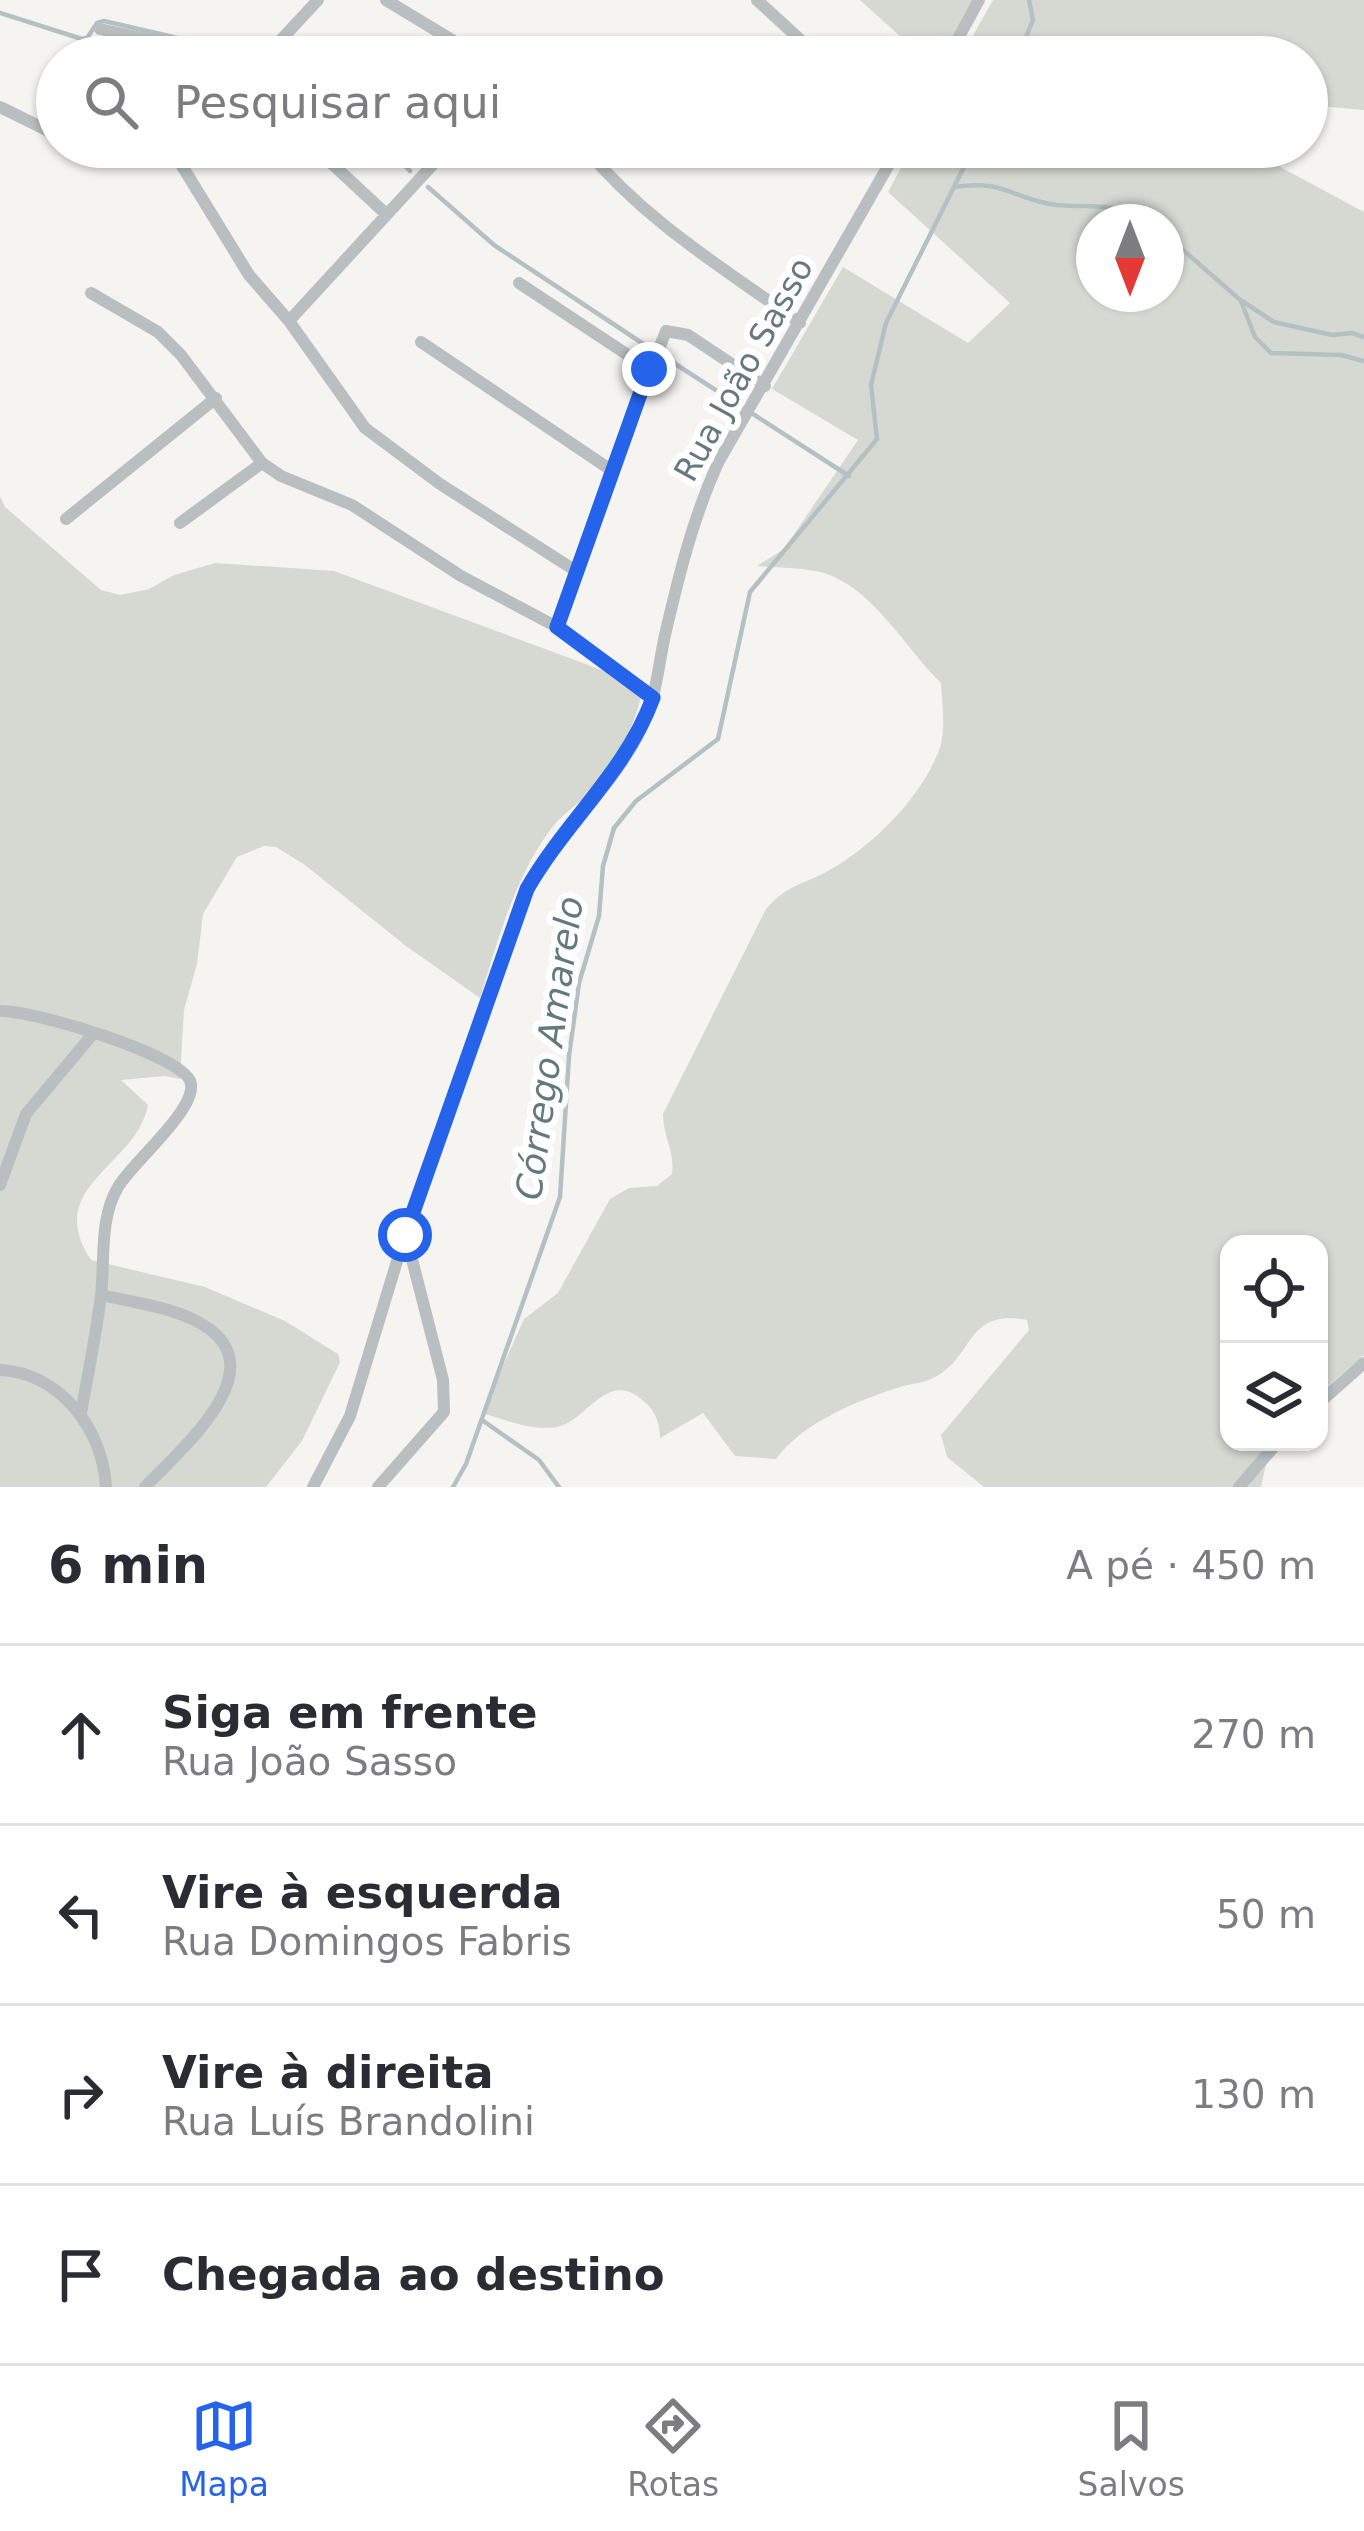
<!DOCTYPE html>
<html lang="pt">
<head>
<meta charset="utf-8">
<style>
  body { margin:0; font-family:"DejaVu Sans",sans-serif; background:#f7f7f7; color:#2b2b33 }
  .controls { position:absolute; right:36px; bottom:36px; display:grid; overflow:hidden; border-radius:24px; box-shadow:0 3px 9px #0004 }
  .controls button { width:108px; height:108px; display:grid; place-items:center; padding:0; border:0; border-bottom:3px solid #e1e1e2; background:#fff; color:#2b2b33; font:60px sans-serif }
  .compass { position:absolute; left:1076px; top:204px; width:108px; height:108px; border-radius:50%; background:#fff; box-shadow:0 3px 9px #0004; rotate:180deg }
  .stop { position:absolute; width:36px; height:36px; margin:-27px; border:9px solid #2563eb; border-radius:50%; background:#fff }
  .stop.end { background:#2563eb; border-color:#fff; box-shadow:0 3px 12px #0008 }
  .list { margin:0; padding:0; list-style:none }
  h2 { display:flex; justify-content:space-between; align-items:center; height:156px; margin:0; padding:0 48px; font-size:51px }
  h2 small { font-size:39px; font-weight:400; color:#7c7c81 }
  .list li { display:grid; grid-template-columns:78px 1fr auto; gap:36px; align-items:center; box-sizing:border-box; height:180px; padding:0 48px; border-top:3px solid #e1e1e2 }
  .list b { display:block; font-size:45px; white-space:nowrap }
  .list p { margin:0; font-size:39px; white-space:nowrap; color:#7c7c81 }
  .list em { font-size:39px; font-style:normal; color:#7c7c81 }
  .icon { flex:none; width:66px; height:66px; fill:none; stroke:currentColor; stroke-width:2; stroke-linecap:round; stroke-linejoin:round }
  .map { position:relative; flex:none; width:1364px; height:1487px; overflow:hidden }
  .search { position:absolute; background:#fff; box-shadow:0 3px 9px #0004; left:36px; right:36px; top:36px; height:132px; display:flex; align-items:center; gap:30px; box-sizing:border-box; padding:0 42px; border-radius:66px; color:#7c7c81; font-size:45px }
  .sheet { height:876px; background:#fff }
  nav { display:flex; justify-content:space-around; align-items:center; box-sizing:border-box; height:168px; border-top:3px solid #e1e1e2; background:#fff; font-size:33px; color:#7c7c81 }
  nav a { display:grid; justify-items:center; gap:6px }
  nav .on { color:#2563eb }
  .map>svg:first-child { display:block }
</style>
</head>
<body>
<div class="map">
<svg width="1364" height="1487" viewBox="0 0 1364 1487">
  <rect width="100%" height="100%" fill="#f5f4f1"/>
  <path fill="#d5d9d1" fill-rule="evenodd" d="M 860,0 L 974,0 L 943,57 L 923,57 Z
    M 993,0 L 1364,0 L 1364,110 L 1307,105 L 1307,57 L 961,57 Z
    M 912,147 L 1274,147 L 1271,162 L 1364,212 L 1364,1355 L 1319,1394 L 1319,1244 L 1229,1244 L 1229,1442 L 1271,1442 L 1261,1487 L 984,1487 L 947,1457 L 941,1435 L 1029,1330 L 1027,1320 C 963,1308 976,1359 931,1379 C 923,1383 913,1383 904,1386 C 860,1399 803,1422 776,1459 L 735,1456 L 703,1413 L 660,1438 C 660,1425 656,1413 647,1404 C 608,1365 589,1420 557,1427 C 532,1431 505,1420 482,1413 L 524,1319 L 558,1293 L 610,1199 L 629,1188 L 657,1186 L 672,1174 C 675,1151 663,1137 663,1114 L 766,909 C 787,885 802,885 828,871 C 873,846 922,797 940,748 C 946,729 942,703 941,683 C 905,648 874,589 824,573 C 804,567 778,568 757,566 L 784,549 L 858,440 L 772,389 L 843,267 L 968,343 L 1010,303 L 888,192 ZM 1094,222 L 1166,222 L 1166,294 L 1094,294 Z
    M 0,496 L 5,507 L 101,590 L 120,595 L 149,589 L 174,575 L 215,563 L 334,571 L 618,676 L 641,696 C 636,724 610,774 589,794 C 575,806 559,817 548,833 C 514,880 497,943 480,998 L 406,946 L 305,865 L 276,847 L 264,846 L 237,857 L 203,914 L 197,964 L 184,1010 L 180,1079 L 165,1076 L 121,1080 L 148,1105 C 137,1166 42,1186 91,1260 L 205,1287 L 285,1321 L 338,1354 L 340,1362 L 302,1441 L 266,1487 L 0,1487 Z"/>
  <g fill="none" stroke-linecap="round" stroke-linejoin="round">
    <path stroke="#b4c1c4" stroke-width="4.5" d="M 0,13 L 82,39 L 87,38 L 97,23 L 104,21 L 251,55
      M 1018,57 L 1033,20 L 1029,0
      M 387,147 L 410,171
      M 428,187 L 494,245 L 645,345
      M 954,187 C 1007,179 1013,200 1057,205 C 1090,208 1121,202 1150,222
      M 1166,235 L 1239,299 L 1274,322 L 1332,335 L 1352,333 L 1364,337
      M 1241,301 L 1255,337 L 1271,353 L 1341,355 L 1364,361
      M 666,358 L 849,476
      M 482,1420 L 539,1460 L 559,1487
      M 453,1487 L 466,1464 L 560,1197 L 569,1056 L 579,983 L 599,916 L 603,866 L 614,828 L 636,801 L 718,739 L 750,592 L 877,439 L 871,385 L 886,323 L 974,147"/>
    <path stroke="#b9bfc1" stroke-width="12" d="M 386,0 L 480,57
      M 757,0 L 819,57
      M 100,29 L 230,57
      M 265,57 L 318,0
      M 948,57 L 979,0
      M 0,107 L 57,135
      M 121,147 L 176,156 L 184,147
      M 314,147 L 386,214
      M 584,147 C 646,222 722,267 800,323
      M 176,156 L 249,275 L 289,321 L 365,428 L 440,484 L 576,571
      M 597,163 L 613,147
      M 519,283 L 649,369
      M 91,293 L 158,332 L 181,355 L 262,463 L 281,476 L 352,505 L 461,576 L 557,627 L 653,698
      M 289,321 L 449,147
      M 421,342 L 611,470
      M 66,519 L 216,398
      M 180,523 L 262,463
      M 557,627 L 611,470 L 666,331 L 688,335 L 765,386
      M 0,1011 C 29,1009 188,1056 191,1084 C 195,1111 133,1162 118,1187 C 99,1219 105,1261 101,1295 C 96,1335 88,1374 81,1413
      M 0,1185 L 26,1114 L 92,1035
      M 101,1295 C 128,1301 158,1305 183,1315 C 290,1357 188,1442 145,1487
      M 0,1370 C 61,1373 103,1430 106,1487
      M 1319,1403 L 1364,1363
      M 313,1487 L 350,1416 L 401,1248 L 527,889 C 562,827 620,782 647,716 C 657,690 659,662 665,635 C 679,575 693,517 719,461 L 899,147
      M 378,1487 L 444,1412 L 443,1380 L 406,1236
      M 1239,1487 L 1278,1442"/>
  </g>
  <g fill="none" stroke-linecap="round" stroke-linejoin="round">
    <path stroke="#2563eb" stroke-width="15" d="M 405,1235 L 527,889 C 566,821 625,773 653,698 L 557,627 L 649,369"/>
  </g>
  <g text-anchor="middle" stroke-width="12" stroke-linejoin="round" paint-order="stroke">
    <g font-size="33" fill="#667880" stroke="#fff">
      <text transform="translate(743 369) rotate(-61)" y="12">Rua João Sasso</text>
    </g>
    <g font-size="36" font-style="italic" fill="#627a7d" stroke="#fff">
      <text transform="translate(549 1048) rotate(-82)" y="13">Córrego Amarelo</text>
    </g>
  </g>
</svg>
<div class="controls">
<button><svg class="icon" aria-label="locate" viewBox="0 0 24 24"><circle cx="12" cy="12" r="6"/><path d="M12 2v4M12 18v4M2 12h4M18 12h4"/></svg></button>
<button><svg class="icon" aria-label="layers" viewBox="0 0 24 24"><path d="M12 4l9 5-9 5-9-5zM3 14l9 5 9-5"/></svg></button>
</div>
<svg class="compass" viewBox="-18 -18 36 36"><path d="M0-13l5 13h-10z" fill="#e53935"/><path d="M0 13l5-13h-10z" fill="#7c7c81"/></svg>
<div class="stop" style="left:405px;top:1235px"></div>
<div class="stop end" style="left:649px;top:369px"></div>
<div class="search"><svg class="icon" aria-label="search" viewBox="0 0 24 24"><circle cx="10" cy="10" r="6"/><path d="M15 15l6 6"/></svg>Pesquisar aqui</div>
</div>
<section class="sheet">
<h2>6 min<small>A pé · 450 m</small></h2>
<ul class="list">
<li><svg class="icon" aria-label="ahead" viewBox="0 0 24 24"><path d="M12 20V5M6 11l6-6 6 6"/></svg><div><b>Siga em frente</b><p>Rua João Sasso</p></div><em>270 m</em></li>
<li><svg class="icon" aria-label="left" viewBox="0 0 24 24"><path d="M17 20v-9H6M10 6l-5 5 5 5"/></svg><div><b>Vire à esquerda</b><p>Rua Domingos Fabris</p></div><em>50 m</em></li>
<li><svg class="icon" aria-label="right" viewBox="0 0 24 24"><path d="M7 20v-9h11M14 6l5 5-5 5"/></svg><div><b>Vire à direita</b><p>Rua Luís Brandolini</p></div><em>130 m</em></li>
<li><svg class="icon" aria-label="arrive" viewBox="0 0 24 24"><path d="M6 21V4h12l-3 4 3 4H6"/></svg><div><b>Chegada ao destino</b></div></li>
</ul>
</section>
<nav>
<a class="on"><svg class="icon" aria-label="map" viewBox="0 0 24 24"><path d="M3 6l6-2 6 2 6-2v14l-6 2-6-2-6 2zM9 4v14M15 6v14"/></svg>Mapa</a>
<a><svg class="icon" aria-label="directions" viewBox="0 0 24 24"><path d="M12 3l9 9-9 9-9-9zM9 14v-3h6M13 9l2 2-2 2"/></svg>Rotas</a>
<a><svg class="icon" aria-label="saved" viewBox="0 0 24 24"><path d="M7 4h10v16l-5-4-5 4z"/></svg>Salvos</a>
</nav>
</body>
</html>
